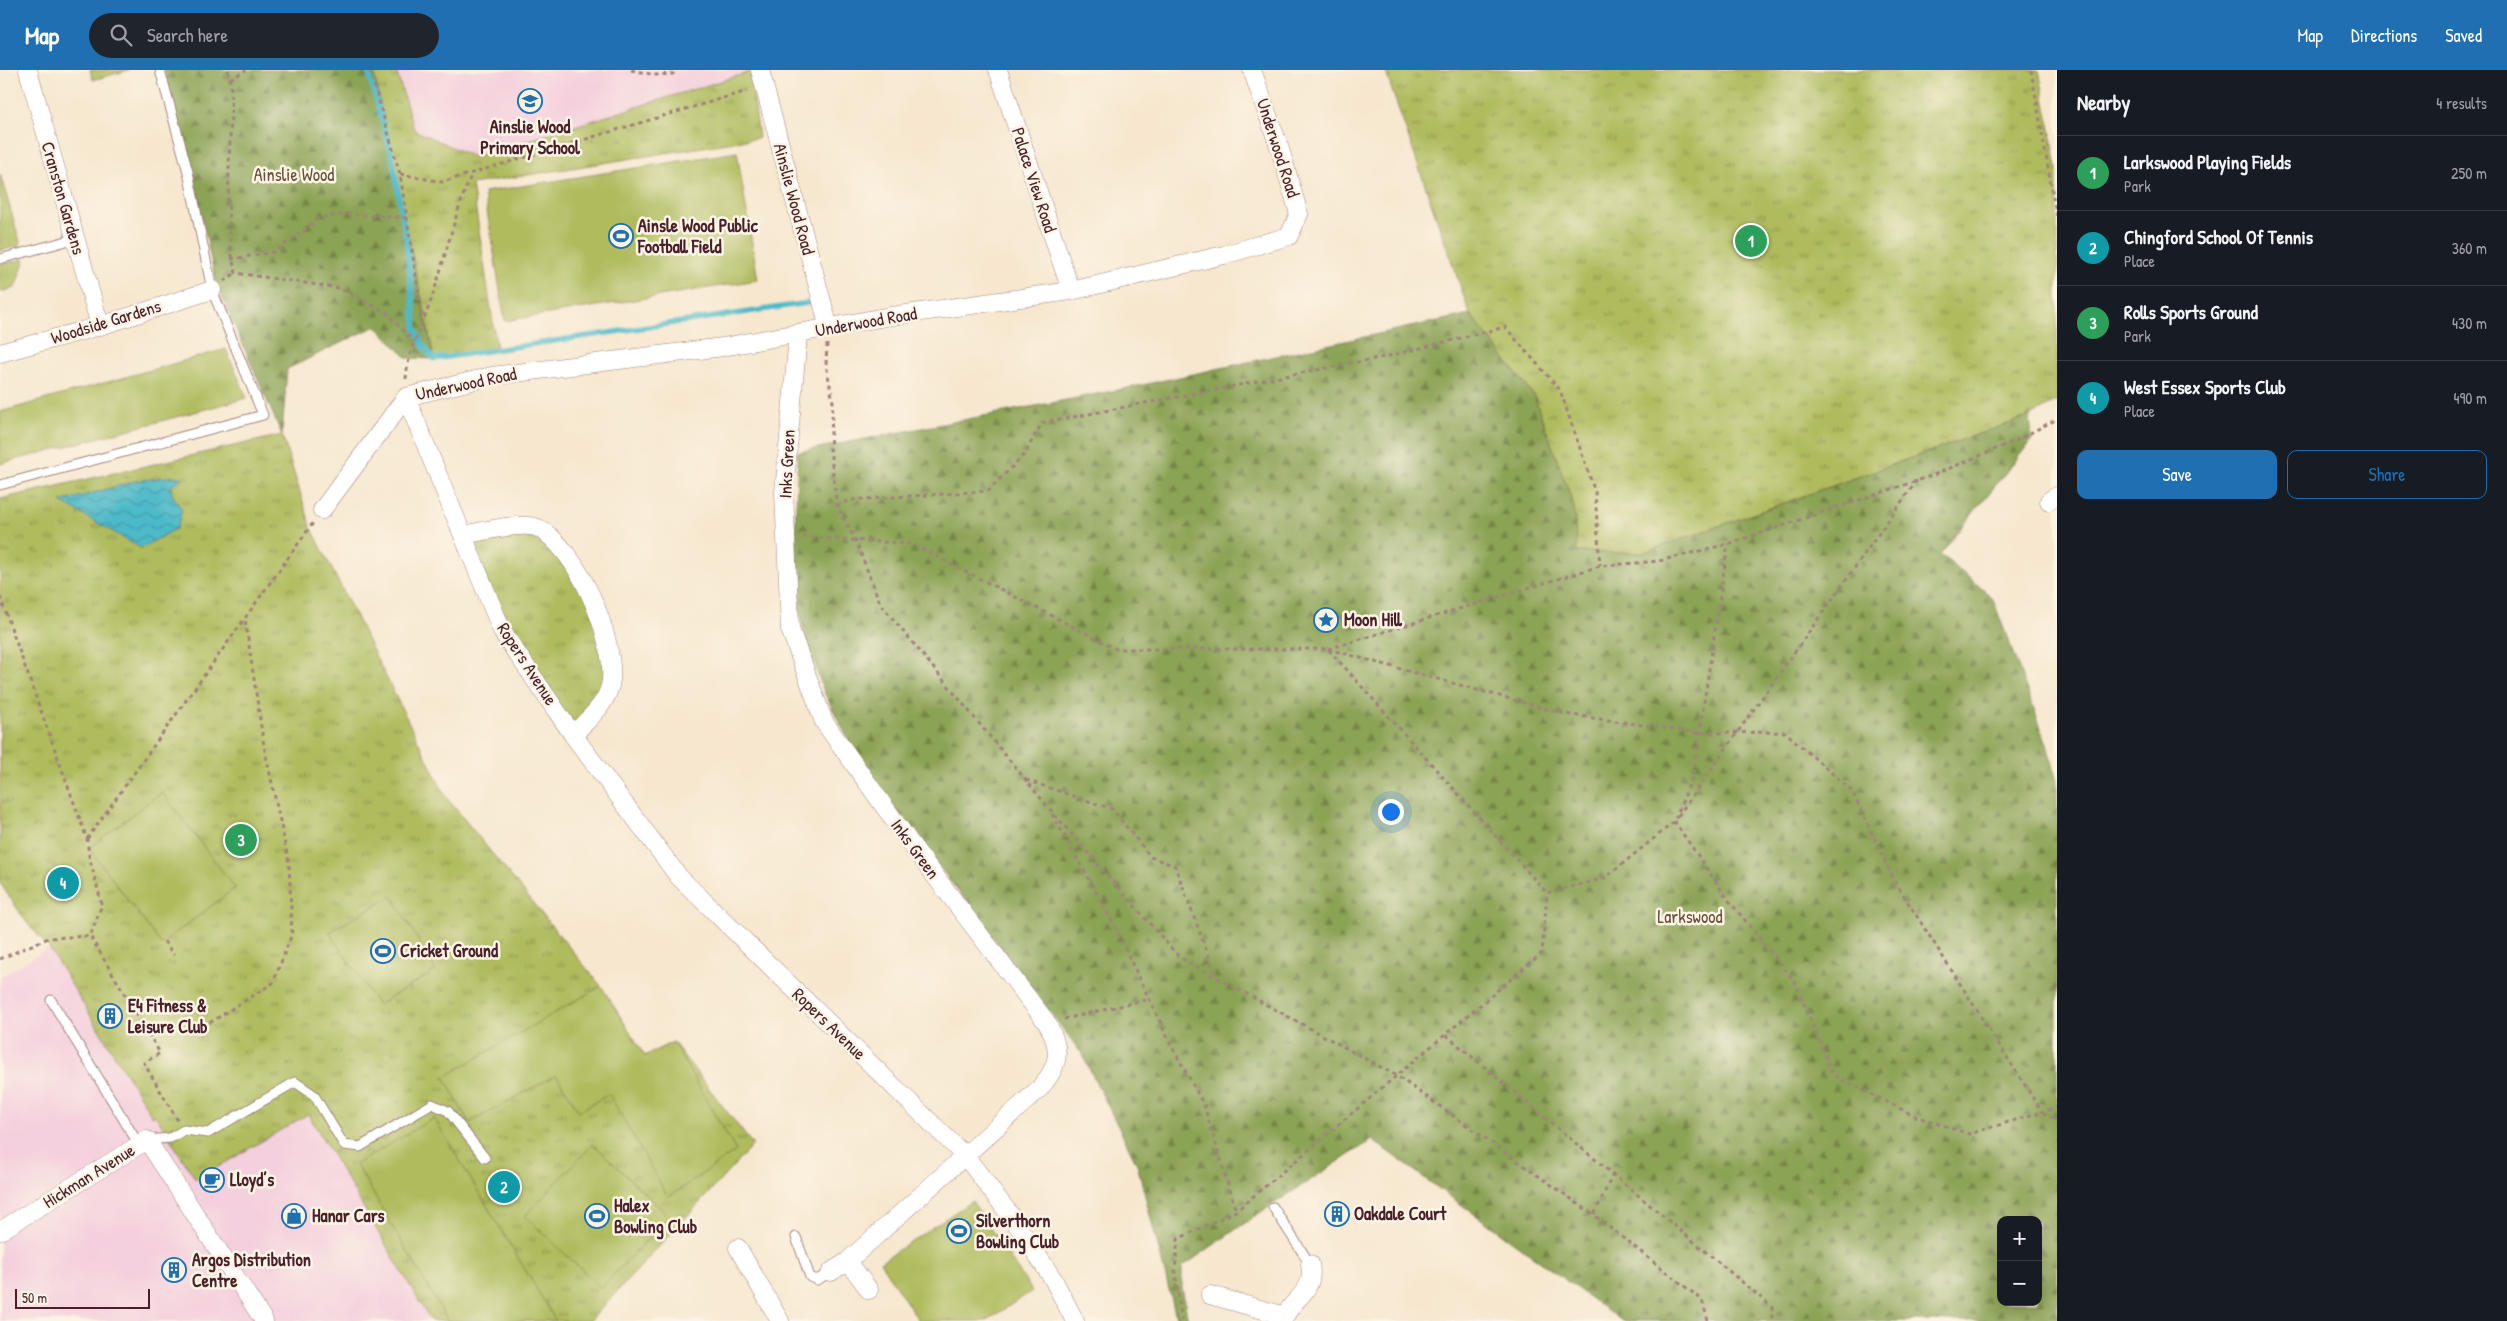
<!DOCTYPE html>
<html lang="en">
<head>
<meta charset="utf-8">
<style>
  body { margin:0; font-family:"Patrick Hand",sans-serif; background:#20242c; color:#f1f3f6 }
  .controls { position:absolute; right:15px; bottom:15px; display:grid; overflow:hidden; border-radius:10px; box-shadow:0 5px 20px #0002 }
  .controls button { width:45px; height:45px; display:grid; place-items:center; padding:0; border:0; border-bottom:1px solid #363941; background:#171b24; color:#f1f3f6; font:25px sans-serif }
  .scale { position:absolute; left:15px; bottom:12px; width:135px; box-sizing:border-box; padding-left:5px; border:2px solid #4a1f2b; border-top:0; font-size:14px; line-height:18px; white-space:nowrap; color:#4a1f2b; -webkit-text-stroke:4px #fcf5e5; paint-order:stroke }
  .you { position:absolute; left:1390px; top:741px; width:18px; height:18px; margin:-12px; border:4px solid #fff; border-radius:50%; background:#1a73e8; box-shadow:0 0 0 8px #1a73e833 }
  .badge { display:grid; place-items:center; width:32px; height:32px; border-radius:50%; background:#1f6fb2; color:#fff; font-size:16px; font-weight:700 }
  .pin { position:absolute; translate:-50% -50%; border:2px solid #fff; box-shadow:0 1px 5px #0006 }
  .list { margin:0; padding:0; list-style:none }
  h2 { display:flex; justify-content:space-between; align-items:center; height:65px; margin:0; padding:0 20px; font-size:21px }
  h2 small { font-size:16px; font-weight:400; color:#9ea1a6 }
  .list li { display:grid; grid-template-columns:32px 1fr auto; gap:15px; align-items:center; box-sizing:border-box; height:75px; padding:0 20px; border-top:1px solid #363941 }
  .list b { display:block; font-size:19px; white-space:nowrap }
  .list p { margin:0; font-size:16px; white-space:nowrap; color:#9ea1a6 }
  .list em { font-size:16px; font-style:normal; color:#9ea1a6 }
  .actions { display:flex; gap:10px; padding:15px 20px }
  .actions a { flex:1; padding:11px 0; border:1px solid #1f6fb2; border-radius:10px; text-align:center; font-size:18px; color:#1f6fb2 }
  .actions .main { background:#1f6fb2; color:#fff }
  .icon { flex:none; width:28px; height:28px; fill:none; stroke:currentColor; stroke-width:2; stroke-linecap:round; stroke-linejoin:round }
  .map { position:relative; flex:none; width:2057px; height:1251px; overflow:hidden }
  header { display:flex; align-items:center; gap:30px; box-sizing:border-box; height:70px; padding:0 25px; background:#1f6fb2; color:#fff }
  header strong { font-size:24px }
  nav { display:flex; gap:28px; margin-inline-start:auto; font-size:18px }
  .search { width:350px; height:45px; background:#20242c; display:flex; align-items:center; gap:12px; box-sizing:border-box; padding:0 18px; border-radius:28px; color:#9ea1a6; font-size:19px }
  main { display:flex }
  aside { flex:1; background:#171b24 }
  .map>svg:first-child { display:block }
</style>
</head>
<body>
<header>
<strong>Map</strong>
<div class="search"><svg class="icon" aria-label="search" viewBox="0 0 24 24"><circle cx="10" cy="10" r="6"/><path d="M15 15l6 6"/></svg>Search here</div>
<nav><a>Map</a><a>Directions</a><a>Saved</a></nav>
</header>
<main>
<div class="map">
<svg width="2057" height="1251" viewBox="0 0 2057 1251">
  <defs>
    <pattern id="grass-tufts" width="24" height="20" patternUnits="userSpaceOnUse" patternTransform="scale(1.25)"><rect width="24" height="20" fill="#afbb5d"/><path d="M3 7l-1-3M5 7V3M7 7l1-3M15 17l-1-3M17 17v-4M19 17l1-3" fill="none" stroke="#90974d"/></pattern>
    <pattern id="forest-firs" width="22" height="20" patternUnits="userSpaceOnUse" patternTransform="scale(1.25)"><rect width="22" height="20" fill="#8ba354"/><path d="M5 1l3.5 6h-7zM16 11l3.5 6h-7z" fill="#748446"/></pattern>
    <pattern id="water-waves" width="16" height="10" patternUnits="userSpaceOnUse" patternTransform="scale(1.25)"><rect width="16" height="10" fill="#4ebac9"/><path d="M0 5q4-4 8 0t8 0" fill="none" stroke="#4397a3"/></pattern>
  </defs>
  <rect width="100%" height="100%" fill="#fcf5e5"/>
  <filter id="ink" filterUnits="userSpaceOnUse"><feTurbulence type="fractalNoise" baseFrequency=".02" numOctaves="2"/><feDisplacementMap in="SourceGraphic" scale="10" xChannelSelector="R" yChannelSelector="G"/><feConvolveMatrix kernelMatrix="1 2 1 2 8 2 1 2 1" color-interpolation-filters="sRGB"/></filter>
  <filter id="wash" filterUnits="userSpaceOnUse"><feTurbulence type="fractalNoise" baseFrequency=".0096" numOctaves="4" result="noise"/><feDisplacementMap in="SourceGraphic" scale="20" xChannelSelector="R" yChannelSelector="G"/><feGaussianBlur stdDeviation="1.12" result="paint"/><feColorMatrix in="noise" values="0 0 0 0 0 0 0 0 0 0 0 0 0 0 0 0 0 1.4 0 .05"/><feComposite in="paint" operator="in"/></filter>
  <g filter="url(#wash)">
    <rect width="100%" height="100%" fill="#f7e7cf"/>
    <path fill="#f4cfdd" d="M 396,0 L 750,0 L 750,2 L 474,87 L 414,60 Z
      M 49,878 L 152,1046 L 155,1044 L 170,1068 L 308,1044 L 432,1251 L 0,1251 L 0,907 Z"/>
    <path fill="url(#grass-tufts)" stroke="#7c6d44" d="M 373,0 L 396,0 L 414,60 L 474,87 L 750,2 L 759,68 L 472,114 L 497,279 L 434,289 Z
      M 1385,0 L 2039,0 L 2057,97 L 2057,331 L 2030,346 L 1643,483 L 1577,482 L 1573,436 L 1534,326 L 1470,244 Z
      M 282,365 L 311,457 L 446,727 L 601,916 L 645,986 L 673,972 L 753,1075 L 590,1251 L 431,1251 L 308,1044 L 196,1110 L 155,1045 L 152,1046 L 49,878 L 27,853 L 0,813 L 0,429 Z
      M 536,457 L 588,517 L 611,610 L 573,665 L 503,563 L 463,465 Z"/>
    <path fill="url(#forest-firs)" stroke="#6a6140" fill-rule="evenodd" d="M 164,0 L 373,0 L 434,289 L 407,288 L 376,256 L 287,299 L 282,365 L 216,213 L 192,101 Z
      M 1470,244 L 1534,326 L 1574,436 L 1577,482 L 1643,483 L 2030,346 L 2032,370 L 1940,484 L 1992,527 L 2047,674 L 2057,712 L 2057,1251 L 1622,1251 L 1372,1070 L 1258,1144 L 1182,1197 L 1182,1217 L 1188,1251 L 1177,1251 L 1137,1094 L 1082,984 L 861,694 L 824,622 L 803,560 L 794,491 L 798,382 L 1133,317 ZM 2001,1150 L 2038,1150 L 2038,1232 L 2001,1232 Z"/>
    <path fill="#afbb5d" stroke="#7c6d44" d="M 90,0 L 129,0 L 93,10 Z
      M 737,82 L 758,210 L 505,251 L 484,122 Z
      M 0,104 L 21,175 L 0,181 Z
      M 25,189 L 15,218 L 0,222 L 0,194 Z
      M 226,279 L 247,328 L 0,394 L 0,342 Z
      M 162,722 L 235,818 L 161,874 L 89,778 Z
      M 392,826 L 436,900 L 378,935 L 329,862 Z
      M 601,916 L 645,986 L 673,972 L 736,1081 L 668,1127 L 609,1024 L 579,1041 L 556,1005 L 469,1053 L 444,1007 Z
      M 434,1048 L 556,1251 L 448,1251 L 356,1094 Z
      M 593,1074 L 669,1146 L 601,1218 L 525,1146 Z
      M 972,1131 L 1032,1221 L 986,1251 L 919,1251 L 880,1192 Z"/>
    <path fill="url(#water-waves)" stroke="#4c6c7a" d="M 174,406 L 183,408 L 170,417 L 173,426 L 182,440 L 177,458 L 141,478 L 61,432 L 136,411 Z"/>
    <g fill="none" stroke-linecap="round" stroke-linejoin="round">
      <path stroke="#4ebac9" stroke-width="5.5" d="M 368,0 L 392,86 L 406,168 L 416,261 L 424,277 L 434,289 L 821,231"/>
    </g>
  </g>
  <g filter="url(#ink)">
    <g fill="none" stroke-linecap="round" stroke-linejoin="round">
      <defs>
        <path id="lane" d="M 0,189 L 74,169
          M 0,415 L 263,345 L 212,220 L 188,102 L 160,0
          M 51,930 L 139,1075
          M 147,1070 L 170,1068 L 184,1060 L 208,1063 L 295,1012 L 314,1025 L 344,1075 L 360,1077 L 432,1034 L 448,1041 L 485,1088
          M 1273,1137 L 1310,1194
          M 796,1167 L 810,1207 L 817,1210 L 831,1202"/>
        <path id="street" d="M 28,0 L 100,256
          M 760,0 L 829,258
          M 998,0 L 1071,221
          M 798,265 L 784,422 L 790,559 L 824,652 L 916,781 L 1047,953 C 1062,980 1060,995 1040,1018 L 848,1191 L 831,1202
          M 0,283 L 100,256 L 212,220
          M 406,327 L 503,563 L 573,665 L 679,807 L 966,1087 L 1011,1146 L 1053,1209 L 1075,1251
          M 2049,431 L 2057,426
          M 322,440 L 406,327 L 492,306 L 723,277 L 885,247 L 1071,221 L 1224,185 L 1289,166 L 1299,144 L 1280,79 L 1252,0
          M 463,465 C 481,462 522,451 538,458 C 577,478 615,567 611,610 C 609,633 588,649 573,665
          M 0,1161 L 147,1070 L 264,1251
          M 738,1178 L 780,1251
          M 848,1191 L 869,1220
          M 1210,1225 L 1285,1246
          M 1283,1251 C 1291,1227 1316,1224 1310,1194"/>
      </defs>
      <use href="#lane" stroke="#a0837d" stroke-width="11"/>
      <use href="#street" stroke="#a0837d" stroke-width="19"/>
      <path stroke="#a0837d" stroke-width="3" stroke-dasharray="4 4" stroke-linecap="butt" d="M 228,0 C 233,22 231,43 230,65 C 229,102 225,168 236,203 L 339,218 L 386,242 L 414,272
        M 370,0 L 400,104 L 423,251
        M 631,0 L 656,5 L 673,4 L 674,0
        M 2031,0 L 2057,149
        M 230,9 L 246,0
        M 400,104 L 442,112 L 747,21
        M 231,189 L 275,182 L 319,148 L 349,144 L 408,148
        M 224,211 L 236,203
        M 827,274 L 826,294 L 833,332 L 830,378 L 837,436 L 856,471 L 880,533 L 1048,737 L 1179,887 L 1397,1006 L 1594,1145
        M 406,309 C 408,280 419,262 429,236 C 445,192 453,146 472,104
        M 837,436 L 850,430 L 988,421 L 1024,385 L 1042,353 L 1389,286 L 1505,257 L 1560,320 L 1595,422 L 1600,496
        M 803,467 L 913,474 L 1116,579 L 1328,579 L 1547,823
        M 0,527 L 87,769 L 89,786 L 102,835 L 90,866
        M 1328,579 L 1565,644 L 1700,663 L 1785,662 L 1852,721 L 1895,812 L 2042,1042 L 2057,1037
        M 1328,579 L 1600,496 L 1659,491 L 1728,474 L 1931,406 L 2015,371 L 2057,349
        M 1026,710 L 1112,739 L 1151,787 L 1175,796 L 1216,906
        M 1052,744 L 1111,849 L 1170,973 L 1204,1035 L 1236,1141
        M 1678,746 L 1917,410
        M 1674,751 L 1730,832 L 1795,912 L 1833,1005 L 1915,1046 L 1969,1064 L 2042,1042 L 2057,1050
        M 87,769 L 313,453
        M 164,871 L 174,885
        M 0,889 L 48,868 L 90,866 L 160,983 L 144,993 L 178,1051
        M 1064,949 L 1149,929
        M 203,957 L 273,913 L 292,864 L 289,793 L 264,676 L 245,549
        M 1446,965 L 1772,1237 L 1772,1251
        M 1613,1104 L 1594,1145 L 1702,1230 L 1708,1251
        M 1182,1251 L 1175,1201 L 1178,1169 L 1236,1141 L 1542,883 L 1547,823 L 1605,808 L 1674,752 L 1693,705 L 1728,474"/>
      <use href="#lane" stroke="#fff" stroke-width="9"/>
      <use href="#street" stroke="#fff" stroke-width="18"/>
    </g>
  </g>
  <defs>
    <symbol id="school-ring" viewBox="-11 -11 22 22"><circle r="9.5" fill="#fcf5e5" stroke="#1f6fb2" stroke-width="1.5"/><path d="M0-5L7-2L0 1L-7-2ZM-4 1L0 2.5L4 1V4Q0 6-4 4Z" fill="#1f6fb2"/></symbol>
    <symbol id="stadium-ring" viewBox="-11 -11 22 22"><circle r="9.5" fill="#fcf5e5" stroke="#1f6fb2" stroke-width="1.5"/><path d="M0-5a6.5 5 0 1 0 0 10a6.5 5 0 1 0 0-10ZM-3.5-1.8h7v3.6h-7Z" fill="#1f6fb2"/></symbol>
    <symbol id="sight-ring" viewBox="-11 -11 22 22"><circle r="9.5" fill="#fcf5e5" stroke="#1f6fb2" stroke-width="1.5"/><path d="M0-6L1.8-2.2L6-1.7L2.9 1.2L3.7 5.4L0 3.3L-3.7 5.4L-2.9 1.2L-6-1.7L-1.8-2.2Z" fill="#1f6fb2"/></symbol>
    <symbol id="building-ring" viewBox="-11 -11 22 22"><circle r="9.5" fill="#fcf5e5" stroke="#1f6fb2" stroke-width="1.5"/><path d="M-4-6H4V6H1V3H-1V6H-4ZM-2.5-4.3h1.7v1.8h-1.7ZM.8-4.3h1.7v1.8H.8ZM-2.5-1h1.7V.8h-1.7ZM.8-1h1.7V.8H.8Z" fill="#1f6fb2"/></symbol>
    <symbol id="cafe-ring" viewBox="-11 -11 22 22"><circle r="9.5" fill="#fcf5e5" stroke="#1f6fb2" stroke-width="1.5"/><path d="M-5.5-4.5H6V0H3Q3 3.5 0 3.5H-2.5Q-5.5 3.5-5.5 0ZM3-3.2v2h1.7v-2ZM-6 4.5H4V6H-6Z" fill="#1f6fb2"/></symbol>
    <symbol id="shop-ring" viewBox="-11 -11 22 22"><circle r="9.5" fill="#fcf5e5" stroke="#1f6fb2" stroke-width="1.5"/><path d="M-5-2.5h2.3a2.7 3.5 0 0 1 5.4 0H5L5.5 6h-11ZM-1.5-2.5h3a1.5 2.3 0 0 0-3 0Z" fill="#1f6fb2"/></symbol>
  </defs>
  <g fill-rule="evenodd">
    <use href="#school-ring" x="516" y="17" width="28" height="28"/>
    <use href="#stadium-ring" x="607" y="152" width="28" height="28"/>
    <use href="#sight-ring" x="1312" y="536" width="28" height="28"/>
    <use href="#stadium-ring" x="369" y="867" width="28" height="28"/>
    <use href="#building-ring" x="96" y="932" width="28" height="28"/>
    <use href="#cafe-ring" x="198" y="1096" width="28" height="28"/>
    <use href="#building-ring" x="1323" y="1130" width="28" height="28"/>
    <use href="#shop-ring" x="280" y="1132" width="28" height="28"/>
    <use href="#stadium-ring" x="583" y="1132" width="28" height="28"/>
    <use href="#stadium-ring" x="945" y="1147" width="28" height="28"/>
    <use href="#building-ring" x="160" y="1186" width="28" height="28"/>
  </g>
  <g text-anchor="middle" stroke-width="5" stroke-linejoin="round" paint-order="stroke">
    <g font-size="18" font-weight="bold" fill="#4a1f2b" stroke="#fcf5e5" text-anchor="start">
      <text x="530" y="63" text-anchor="middle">Ainslie Wood<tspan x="530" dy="21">Primary School</tspan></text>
      <text x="638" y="162">Ainsle Wood Public<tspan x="638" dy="21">Football Field</tspan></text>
      <text x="1344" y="556">Moon Hill</text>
      <text x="400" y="887">Cricket Ground</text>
      <text x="128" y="942">E4 Fitness &amp;<tspan x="128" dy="21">Leisure Club</tspan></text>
      <text x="230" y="1116">Lloyd’s</text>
      <text x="614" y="1142">Halex<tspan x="614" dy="21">Bowling Club</tspan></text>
      <text x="1354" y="1150">Oakdale Court</text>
      <text x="312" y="1152">Hanar Cars</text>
      <text x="976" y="1157">Silverthorn<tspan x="976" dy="21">Bowling Club</tspan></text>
      <text x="192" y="1196">Argos Distribution<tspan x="192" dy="21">Centre</tspan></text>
    </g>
    <g font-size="18" fill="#4a1f2b" stroke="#fcf5e5">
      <text transform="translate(1278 78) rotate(72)" y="6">Underwood Road</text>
      <text transform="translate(1034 110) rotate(72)" y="6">Palace View Road</text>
      <text transform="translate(63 128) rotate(74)" y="6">Cranston Gardens</text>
      <text transform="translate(794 129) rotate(75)" y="6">Ainslie Wood Road</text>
      <text transform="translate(106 252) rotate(-17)" y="6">Woodside Gardens</text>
      <text transform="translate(866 252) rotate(-10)" y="6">Underwood Road</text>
      <text transform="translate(466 314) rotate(-12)" y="6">Underwood Road</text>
      <text transform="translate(787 394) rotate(-87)" y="6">Inks Green</text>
      <text transform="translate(527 594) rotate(57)" y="6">Ropers Avenue</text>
      <text transform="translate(915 779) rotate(54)" y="6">Inks Green</text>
      <text transform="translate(829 954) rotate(44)" y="6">Ropers Avenue</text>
      <text transform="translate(89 1106) rotate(-32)" y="6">Hickman Avenue</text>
    </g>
    <g font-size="18" fill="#684e3a" stroke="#fcf5e5">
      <text x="294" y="111">Ainslie Wood</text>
      <text x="1690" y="853">Larkswood</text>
    </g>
  </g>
</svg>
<div class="controls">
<button>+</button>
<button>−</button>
</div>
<div class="scale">50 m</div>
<div class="you"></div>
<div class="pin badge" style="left:1751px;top:171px;background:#2e9e5b">1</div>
<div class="pin badge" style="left:504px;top:1117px;background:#0f9aa8">2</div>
<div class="pin badge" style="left:241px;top:770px;background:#2e9e5b">3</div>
<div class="pin badge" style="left:63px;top:813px;background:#0f9aa8">4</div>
</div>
<aside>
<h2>Nearby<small>4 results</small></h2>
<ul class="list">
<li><span class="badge" style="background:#2e9e5b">1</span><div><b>Larkswood Playing Fields</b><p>Park</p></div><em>250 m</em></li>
<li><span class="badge" style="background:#0f9aa8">2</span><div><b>Chingford School Of Tennis</b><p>Place</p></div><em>360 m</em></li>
<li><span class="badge" style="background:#2e9e5b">3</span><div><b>Rolls Sports Ground</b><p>Park</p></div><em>430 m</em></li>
<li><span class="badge" style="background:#0f9aa8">4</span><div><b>West Essex Sports Club</b><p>Place</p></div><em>490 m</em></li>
</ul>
<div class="actions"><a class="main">Save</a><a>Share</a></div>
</aside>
</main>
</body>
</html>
